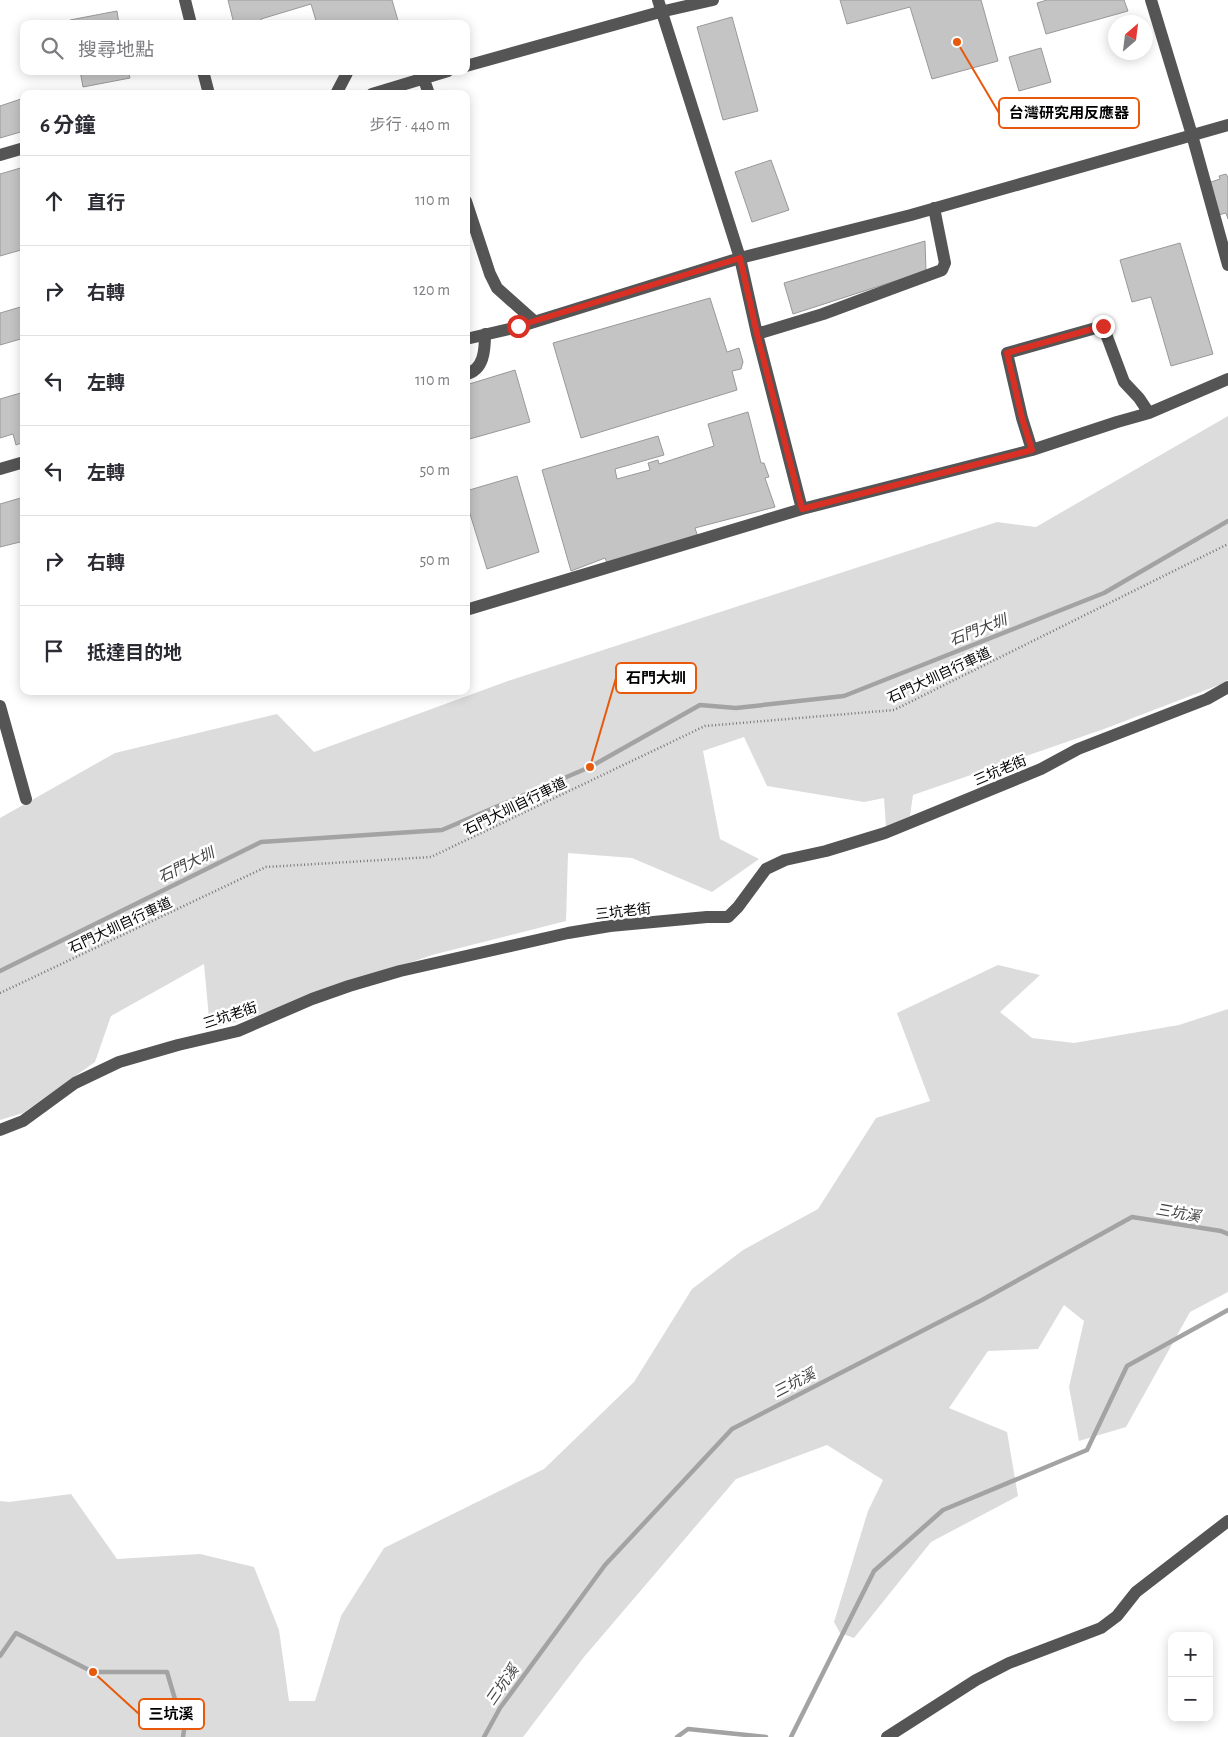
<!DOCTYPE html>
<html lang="zh-TW">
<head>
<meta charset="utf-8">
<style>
  body { margin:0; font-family:"Alegreya Sans","Noto Sans TC",sans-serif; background:#f7f7f7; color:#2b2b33 }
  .controls { position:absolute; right:15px; bottom:15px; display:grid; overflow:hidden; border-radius:10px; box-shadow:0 2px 12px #0003 }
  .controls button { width:45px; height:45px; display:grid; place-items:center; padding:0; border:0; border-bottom:1px solid #e1e1e2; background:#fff; color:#2b2b33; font:25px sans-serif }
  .compass { position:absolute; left:1108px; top:15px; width:45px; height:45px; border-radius:50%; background:#fff; box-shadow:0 2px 12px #0003; rotate:28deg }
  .stop { position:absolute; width:15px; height:15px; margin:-11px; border:4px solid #d93025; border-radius:50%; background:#fff }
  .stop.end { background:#d93025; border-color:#fff; box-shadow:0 1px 5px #0008 }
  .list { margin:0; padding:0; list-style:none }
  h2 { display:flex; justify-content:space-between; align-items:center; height:65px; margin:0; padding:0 20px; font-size:21px }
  h2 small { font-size:16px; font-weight:400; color:#7c7c81 }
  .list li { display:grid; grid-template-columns:32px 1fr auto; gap:15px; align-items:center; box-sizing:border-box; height:90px; padding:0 20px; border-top:1px solid #e1e1e2 }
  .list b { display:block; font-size:19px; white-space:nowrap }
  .list em { font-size:16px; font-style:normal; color:#7c7c81 }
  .icon { flex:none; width:28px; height:28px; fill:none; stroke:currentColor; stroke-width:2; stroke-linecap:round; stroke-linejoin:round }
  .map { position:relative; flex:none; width:1228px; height:1737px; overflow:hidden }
  .search { position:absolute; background:#fff; box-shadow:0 2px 12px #0003; left:20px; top:20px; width:450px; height:55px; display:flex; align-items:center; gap:12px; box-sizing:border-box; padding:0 18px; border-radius:10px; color:#7c7c81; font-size:19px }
  .panel { position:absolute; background:#fff; box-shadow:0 2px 12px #0003; left:20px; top:90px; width:450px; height:605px; border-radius:10px }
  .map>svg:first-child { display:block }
</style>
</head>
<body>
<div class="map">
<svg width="1228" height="1737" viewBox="0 0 1228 1737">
  <rect width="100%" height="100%" fill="#fff"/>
  <path fill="#dcdcdc" d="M 1228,416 L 1228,680 L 1219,685 L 1104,729 L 913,795 L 910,816 L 886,827 L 884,798 L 864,802 L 767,786 L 744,737 L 703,751 L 720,839 L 759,859 L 712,892 L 632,858 L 568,853 L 566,921 L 432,955 L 250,1018 L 210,1029 L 204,964 L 111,1016 L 95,1062 L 23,1113 L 0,1120 L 0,818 L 115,753 L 277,714 L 314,752 L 511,680 L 997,522 L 1036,527 Z
    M 998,965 L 1040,975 L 1000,1012 L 1032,1038 L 1074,1043 L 1179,1025 L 1228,1009 L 1228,1292 L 1190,1312 L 1126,1427 L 1079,1441 L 1069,1387 L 1084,1321 L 1064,1305 L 1038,1349 L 988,1351 L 949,1408 L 1007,1432 L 1018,1496 L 931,1542 L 854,1638 L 840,1633 L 834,1622 L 868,1511 L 883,1480 L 827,1445 L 736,1479 L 584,1657 L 523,1737 L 0,1737 L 0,1501 L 9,1502 L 71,1494 L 117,1559 L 200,1554 L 254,1567 L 279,1630 L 289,1701 L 315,1701 L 341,1616 L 384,1548 L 544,1469 L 634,1382 L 692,1289 L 743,1250 L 818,1209 L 876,1118 L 930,1101 L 897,1013 Z"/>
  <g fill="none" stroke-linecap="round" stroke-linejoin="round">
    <path stroke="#a3a3a3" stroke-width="4.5" d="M 0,971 L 261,842 L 442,830 L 590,767 L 700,705 L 736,708 L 844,696 L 1104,593 L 1228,521
      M 0,1656 L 16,1633 L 93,1672 L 167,1672 L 184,1730 L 183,1737
      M 484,1737 L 500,1708 L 605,1565 L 732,1429 L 982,1300 L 1132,1217 L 1221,1231 L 1228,1234
      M 677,1737 L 688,1729 L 766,1737
      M 791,1737 L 874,1571 L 943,1510 L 1087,1450 L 1127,1366 L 1228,1310"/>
  </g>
  <path fill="#c4c4c4" stroke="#999" d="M 228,0 L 392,0 L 399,24 L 317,24 L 311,4 L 261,19 L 263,24 L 234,24 Z
    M 840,0 L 981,0 L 998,61 L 932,79 L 910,7 L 847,24 Z
    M 1047,0 L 1124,0 L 1128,11 L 1046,34 L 1037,3 Z
    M 117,11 L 119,24 L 70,24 L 70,20 Z
    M 732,17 L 758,111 L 723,120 L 697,27 Z
    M 1041,48 L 1051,82 L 1019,91 L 1009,57 Z
    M 80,71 L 128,71 L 130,78 L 83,87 Z
    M 24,98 L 24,131 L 0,138 L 0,106 Z
    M 771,160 L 789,210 L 752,222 L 735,172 Z
    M 24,167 L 24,259 L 21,250 L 0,256 L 0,174 Z
    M 1226,174 L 1228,177 L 1228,219 L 1226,213 L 1218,215 L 1208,183 L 1220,179 L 1219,176 Z
    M 925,241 L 926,271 L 793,314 L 784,283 Z
    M 1180,243 L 1213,354 L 1171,366 L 1151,297 L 1132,302 L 1120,260 Z
    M 710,298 L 727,352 L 739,348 L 743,362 L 741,369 L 732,371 L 737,390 L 581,438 L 553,343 Z
    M 24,306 L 24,338 L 0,345 L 0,313 Z
    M 515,370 L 530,422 L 466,440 L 466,385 Z
    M 24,392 L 24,442 L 16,445 L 13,434 L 0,438 L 0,399 Z
    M 748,412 L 761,463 L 764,463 L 769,477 L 765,478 L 775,507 L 695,528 L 698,537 L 607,563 L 605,558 L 571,571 L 542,470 L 658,436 L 664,455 L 615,469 L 617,479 L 650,470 L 648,463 L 658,460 L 659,464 L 714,446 L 708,424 Z
    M 517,476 L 539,552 L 487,569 L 466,501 L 466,491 Z
    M 24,497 L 24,546 L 22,547 L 20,542 L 0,547 L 0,504 Z"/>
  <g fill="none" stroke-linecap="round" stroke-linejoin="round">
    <path stroke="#777" stroke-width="2.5" stroke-dasharray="1 2.5" stroke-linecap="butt" d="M 0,993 L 266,867 L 431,857 L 705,726 L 894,710 L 1228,544"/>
    <path stroke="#555" stroke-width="12" d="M 185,0 L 191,24
      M 658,0 L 740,258 L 757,334 L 802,509
      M 1151,0 L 1192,135 L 1228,265
      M 466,66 L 660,12 L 713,0
      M 203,71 L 209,94
      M 421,71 L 429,94
      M 336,94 L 348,71
      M 372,94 L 448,71
      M 0,155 L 24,148
      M 466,201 L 490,274 L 497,288 L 534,321
      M 757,334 L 823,314 L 942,270 L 945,263 L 934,208
      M 466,339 L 518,327 L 740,258 L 911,215 L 1228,125
      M 466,374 C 484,370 485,350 485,334
      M 1032,450 L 1022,418 L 1007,353 L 1103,326 L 1124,382 L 1139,398 L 1149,413
      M 0,469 L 24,462
      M 466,610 L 802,509 L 1032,450 L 1117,422 L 1149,413 L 1228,379
      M 0,706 L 26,799
      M 0,1130 L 23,1121 L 75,1083 L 119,1062 L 178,1045 L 238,1031 L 312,999 L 349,986 L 400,971 L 568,933 L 610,926 L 707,917 L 728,917 L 738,907 L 766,869 L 785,860 L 826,851 L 885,833 L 1041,769 L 1078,749 L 1207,699 L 1228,687
      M 887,1737 L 976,1680 L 1009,1663 L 1101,1628 L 1117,1616 L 1136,1592 L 1228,1521"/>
  </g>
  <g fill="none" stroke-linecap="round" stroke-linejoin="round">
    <path stroke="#d93025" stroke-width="6" d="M 518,326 L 740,258 L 757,334 L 802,509 L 1032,450 L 1022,418 L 1007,353 L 1103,326"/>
  </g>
  <g text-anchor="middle" stroke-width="5" stroke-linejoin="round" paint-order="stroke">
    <g font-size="14" fill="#000" stroke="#fff">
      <text transform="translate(939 675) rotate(-25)" y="5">石門大圳自行車道</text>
      <text transform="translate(1000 770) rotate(-23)" y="5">三坑老街</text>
      <text transform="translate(515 806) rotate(-26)" y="5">石門大圳自行車道</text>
      <text transform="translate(623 911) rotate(-6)" y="5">三坑老街</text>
      <text transform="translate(120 925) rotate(-25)" y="5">石門大圳自行車道</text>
      <text transform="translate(230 1015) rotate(-18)" y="5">三坑老街</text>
    </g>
    <g font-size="15" font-style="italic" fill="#444" stroke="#fff">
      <text transform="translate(978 630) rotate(-21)" y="5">石門大圳</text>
      <text transform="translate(186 865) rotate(-26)" y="5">石門大圳</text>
      <text transform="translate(1178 1213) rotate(10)" y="5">三坑溪</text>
      <text transform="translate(794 1383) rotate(-27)" y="5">三坑溪</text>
      <text transform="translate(502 1685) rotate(-55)" y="5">三坑溪</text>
    </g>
  </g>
  <path fill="none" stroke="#e8590c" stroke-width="2" d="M957 42L999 113M590 767L616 678M93 1672L139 1714"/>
  <g fill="#e8590c" stroke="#fff" stroke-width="2">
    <circle cx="957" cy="42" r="5"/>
    <circle cx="590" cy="767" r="5"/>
    <circle cx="93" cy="1672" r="5"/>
  </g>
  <g fill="#fff" stroke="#e8590c" stroke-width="2">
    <rect x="999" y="98" width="140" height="30" rx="5"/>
    <rect x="616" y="663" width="80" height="30" rx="5"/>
    <rect x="139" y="1699" width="65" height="30" rx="5"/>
  </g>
  <g font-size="15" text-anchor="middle" font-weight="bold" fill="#000">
    <text x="1069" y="118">台灣研究用反應器</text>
    <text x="656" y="683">石門大圳</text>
    <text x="171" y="1719">三坑溪</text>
  </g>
</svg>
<div class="controls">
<button>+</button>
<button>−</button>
</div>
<svg class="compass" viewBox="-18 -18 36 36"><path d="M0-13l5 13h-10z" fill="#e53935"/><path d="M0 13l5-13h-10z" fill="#7c7c81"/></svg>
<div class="stop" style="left:518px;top:326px"></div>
<div class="stop end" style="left:1103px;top:326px"></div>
<div class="search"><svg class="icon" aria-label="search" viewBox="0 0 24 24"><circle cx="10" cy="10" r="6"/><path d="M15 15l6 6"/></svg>搜尋地點</div>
<section class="panel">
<h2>6 分鐘<small>步行 · 440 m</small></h2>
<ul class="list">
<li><svg class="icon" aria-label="ahead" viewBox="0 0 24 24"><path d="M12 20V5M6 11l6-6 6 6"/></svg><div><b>直行</b></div><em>110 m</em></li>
<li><svg class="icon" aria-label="right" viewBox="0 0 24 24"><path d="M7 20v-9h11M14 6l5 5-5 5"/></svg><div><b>右轉</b></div><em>120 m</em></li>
<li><svg class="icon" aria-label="left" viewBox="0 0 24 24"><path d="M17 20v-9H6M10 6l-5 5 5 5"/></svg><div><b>左轉</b></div><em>110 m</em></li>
<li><svg class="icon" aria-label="left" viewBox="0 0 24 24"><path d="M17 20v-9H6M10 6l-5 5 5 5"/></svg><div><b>左轉</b></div><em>50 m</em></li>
<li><svg class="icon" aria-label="right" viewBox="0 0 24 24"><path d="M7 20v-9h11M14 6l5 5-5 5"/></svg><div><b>右轉</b></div><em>50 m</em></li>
<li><svg class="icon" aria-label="arrive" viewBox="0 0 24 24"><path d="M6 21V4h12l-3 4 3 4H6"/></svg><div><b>抵達目的地</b></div></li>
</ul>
</section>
</div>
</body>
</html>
